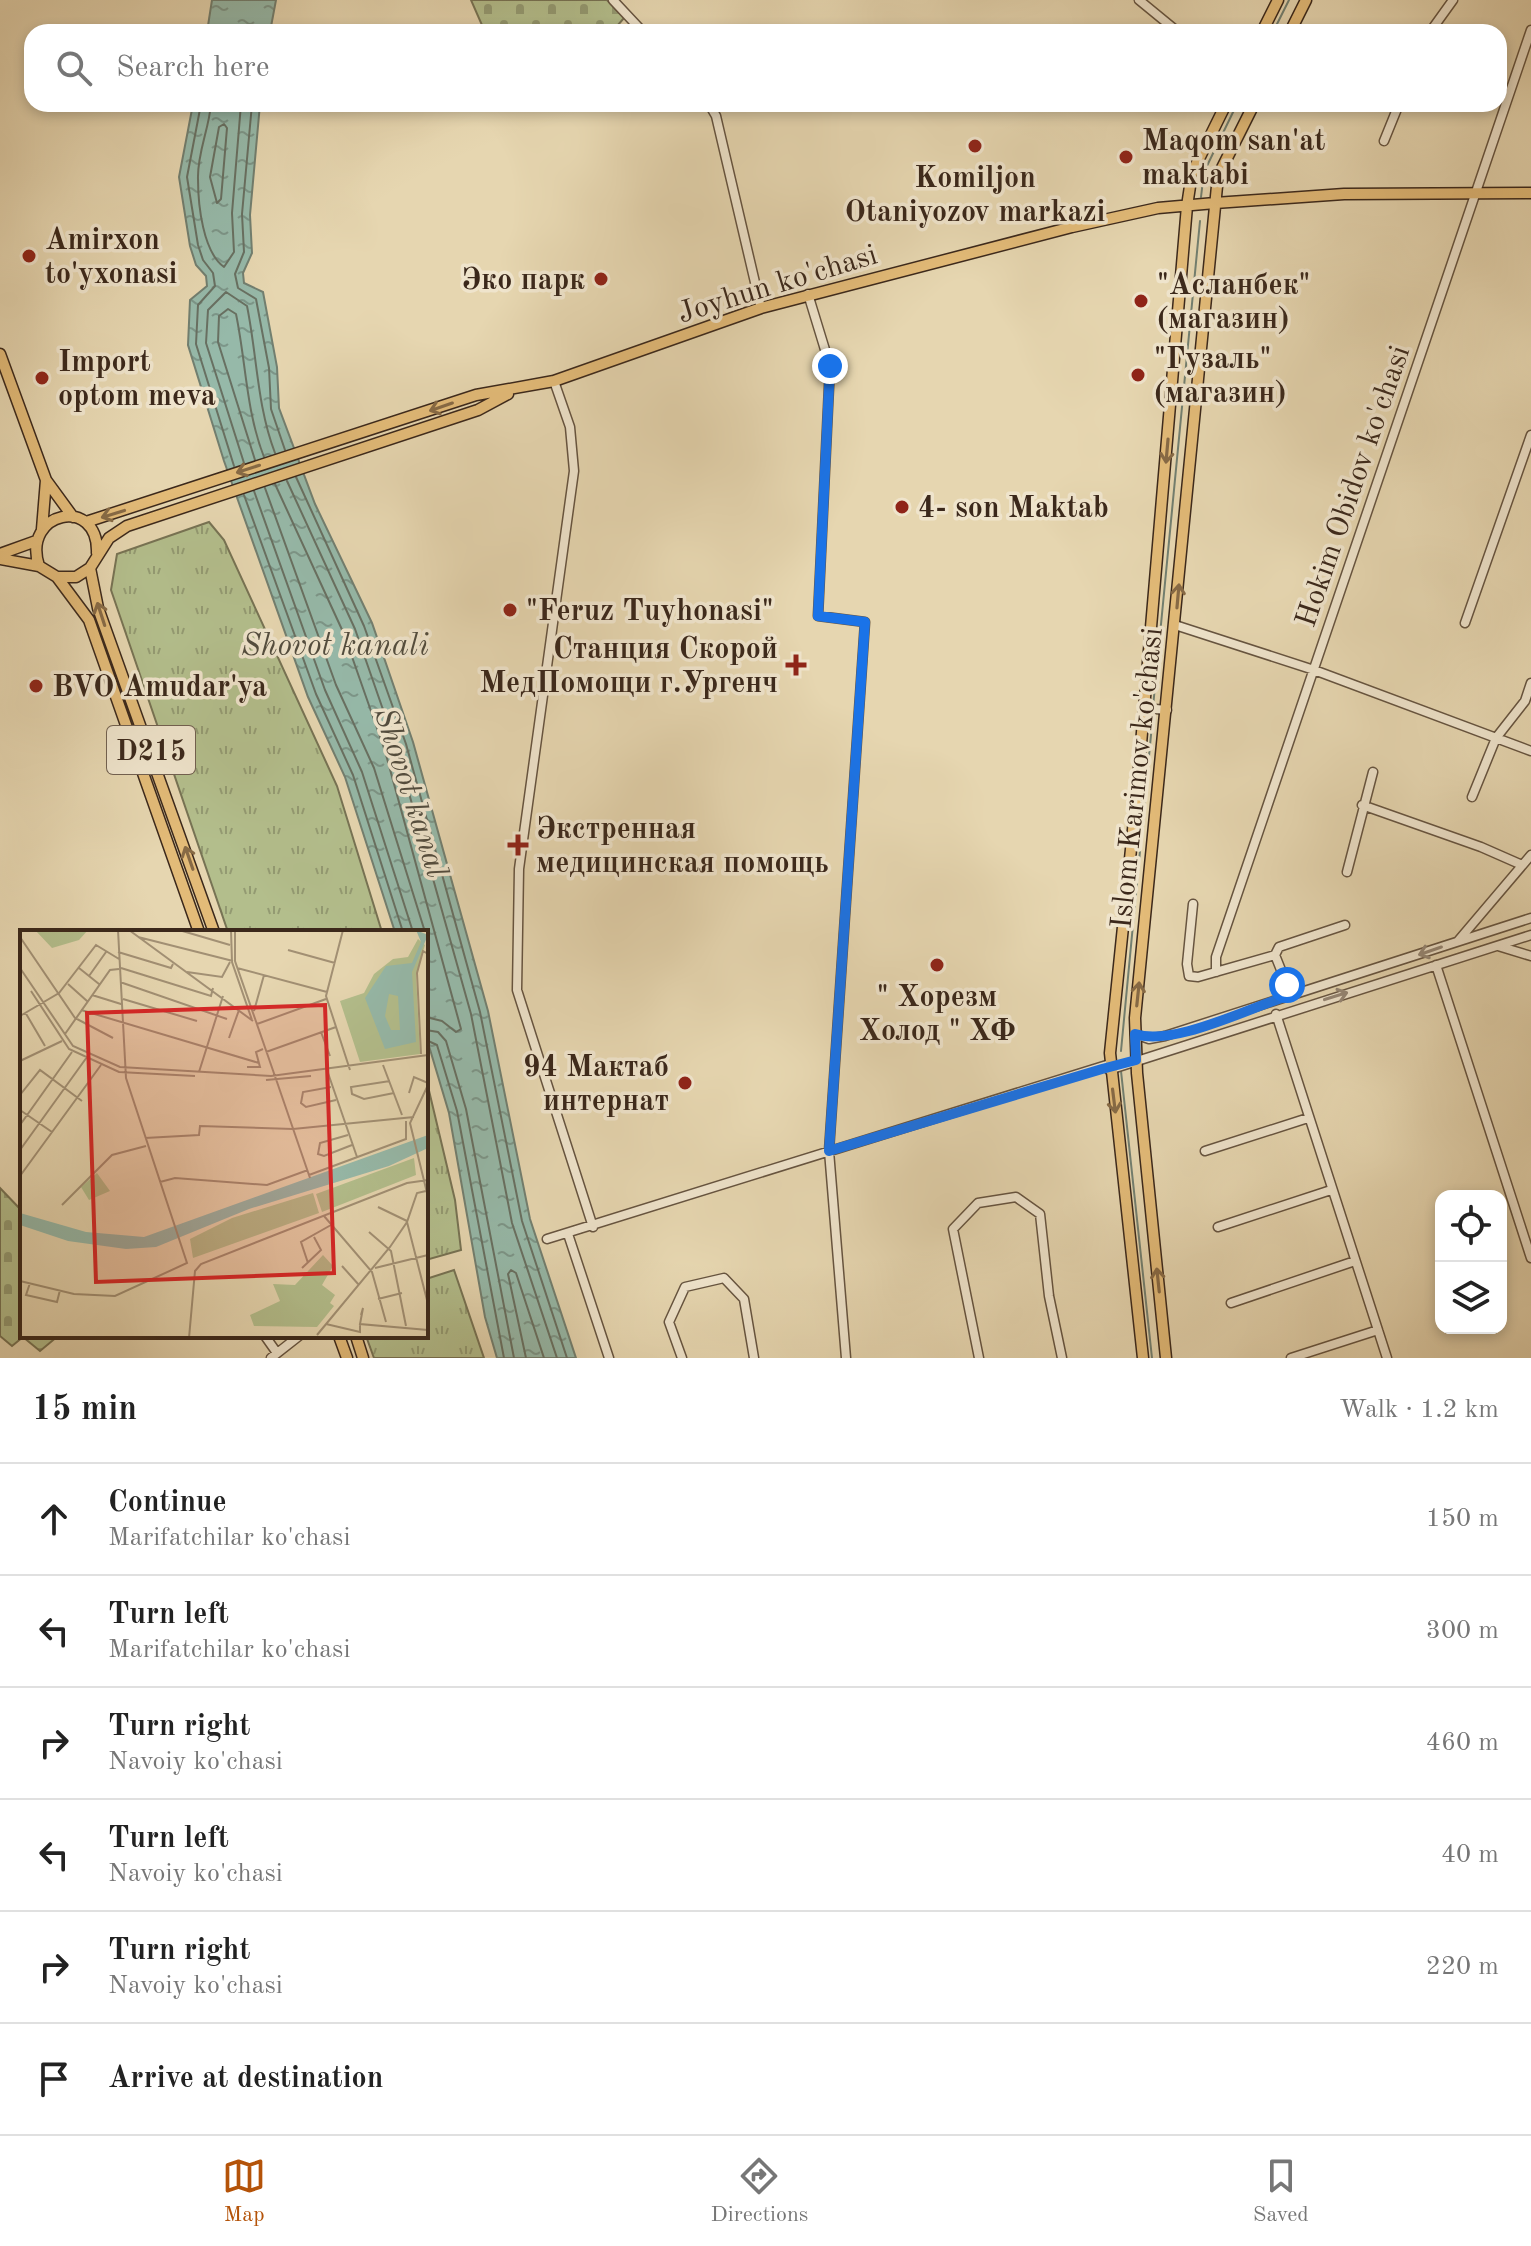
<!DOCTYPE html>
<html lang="en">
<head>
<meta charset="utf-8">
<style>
  body { margin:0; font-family:"Old Standard TT",serif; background:#f6f6f6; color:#222 }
  .controls { position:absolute; right:24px; bottom:24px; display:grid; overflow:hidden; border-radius:16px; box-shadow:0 4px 12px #0003 }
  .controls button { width:72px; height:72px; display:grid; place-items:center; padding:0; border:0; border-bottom:2px solid #e0e0e0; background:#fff; color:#222; font:40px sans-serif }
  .stop { position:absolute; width:24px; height:24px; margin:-18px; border:6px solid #1a73e8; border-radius:50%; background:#fff }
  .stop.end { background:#1a73e8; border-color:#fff; box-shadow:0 2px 8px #0008 }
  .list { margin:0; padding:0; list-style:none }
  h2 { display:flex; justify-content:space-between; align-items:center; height:104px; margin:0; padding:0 32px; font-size:34px }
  h2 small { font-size:26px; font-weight:400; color:#767676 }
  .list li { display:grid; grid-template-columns:52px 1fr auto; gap:24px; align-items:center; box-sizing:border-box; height:112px; padding:0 32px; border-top:2px solid #e0e0e0 }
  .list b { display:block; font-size:30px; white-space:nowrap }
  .list p { margin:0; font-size:26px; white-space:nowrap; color:#767676 }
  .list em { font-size:26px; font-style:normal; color:#767676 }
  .icon { flex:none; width:44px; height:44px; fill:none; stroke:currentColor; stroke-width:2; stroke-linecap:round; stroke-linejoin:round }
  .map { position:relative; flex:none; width:1531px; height:1358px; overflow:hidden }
  .search { position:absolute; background:#fff; box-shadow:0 4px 12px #0003; left:24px; right:24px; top:24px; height:88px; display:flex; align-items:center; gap:20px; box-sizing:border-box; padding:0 28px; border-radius:24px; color:#767676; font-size:30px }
  .sheet { height:776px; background:#fff }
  nav { display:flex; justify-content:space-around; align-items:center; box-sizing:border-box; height:112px; border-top:2px solid #e0e0e0; background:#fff; font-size:22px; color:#767676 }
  nav a { display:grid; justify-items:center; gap:4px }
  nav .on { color:#b45309 }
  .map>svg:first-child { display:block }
</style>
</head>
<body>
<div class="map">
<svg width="1531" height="1358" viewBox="0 0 1531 1358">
  <defs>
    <pattern id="cemetery-stones" width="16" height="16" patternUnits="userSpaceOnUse" patternTransform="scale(2)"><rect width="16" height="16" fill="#b3be8c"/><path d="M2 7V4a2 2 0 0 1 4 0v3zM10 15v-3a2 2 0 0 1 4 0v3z" fill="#939a72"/></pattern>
    <pattern id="park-tufts" width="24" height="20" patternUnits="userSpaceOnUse" patternTransform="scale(2)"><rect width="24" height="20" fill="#b3be8c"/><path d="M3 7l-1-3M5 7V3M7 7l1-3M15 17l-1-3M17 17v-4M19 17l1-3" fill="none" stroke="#939a72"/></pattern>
    <pattern id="water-ripples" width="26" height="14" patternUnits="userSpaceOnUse" patternTransform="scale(2)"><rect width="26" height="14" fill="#96b9a9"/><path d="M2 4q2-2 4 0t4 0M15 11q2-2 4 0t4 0" fill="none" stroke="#7c9689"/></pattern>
  </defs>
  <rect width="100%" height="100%" fill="#e6d6b0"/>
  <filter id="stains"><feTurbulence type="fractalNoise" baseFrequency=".0025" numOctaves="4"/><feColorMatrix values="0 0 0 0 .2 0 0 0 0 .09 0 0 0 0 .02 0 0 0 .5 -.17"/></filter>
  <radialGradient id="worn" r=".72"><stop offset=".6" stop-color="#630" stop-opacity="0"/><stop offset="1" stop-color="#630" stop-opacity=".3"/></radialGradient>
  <path fill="url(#cemetery-stones)" stroke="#777354" stroke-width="2" d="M 471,0 L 607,0 L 624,18 L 612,32 L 485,32 Z
    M 0,1188 L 22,1211 L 22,1336 L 58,1336 L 40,1351 L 23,1337 L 12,1346 L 0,1336 Z"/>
  <path fill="url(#park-tufts)" stroke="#777354" stroke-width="2" d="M 209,522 L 224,540 L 337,786 L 382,932 L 228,932 L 111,590 L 117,554 Z
    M 426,1078 L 455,1200 L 461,1250 L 426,1260 Z
    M 454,1270 L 484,1358 L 374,1358 L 366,1336 L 426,1336 L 426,1279 Z"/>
  <path fill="url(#water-ripples)" stroke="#727f70" stroke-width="2" d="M 212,0 L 276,0 L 270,32 L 207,32 Z
    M 193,104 L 260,104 L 250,215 L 252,253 L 243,273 L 244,283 L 263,292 L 277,367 L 279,408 L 315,504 L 372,623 L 413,742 L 488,1011 L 530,1219 L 576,1358 L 497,1358 L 485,1317 L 449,1113 L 426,1036 L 426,932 L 395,932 L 345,777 L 308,697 L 224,461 L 188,345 L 190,300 L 207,286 L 206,276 L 196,265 L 190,246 L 179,177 Z"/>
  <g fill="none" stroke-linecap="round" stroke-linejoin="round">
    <path stroke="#687062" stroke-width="2" d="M 201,104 L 187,177 L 198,245 L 203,260 L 213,273 L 215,286 L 198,305 L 196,344 L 234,466
      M 211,104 C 209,129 197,154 198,179 C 198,205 203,252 224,267 L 234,252 L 232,213 L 241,104
      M 252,104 L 242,214 L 244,252 L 235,274 L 238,288 L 256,299 L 269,368 L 271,409 L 285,450
      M 224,124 L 227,128 L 221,199 L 217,203 L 210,177 L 219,127 Z
      M 255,460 L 218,342 L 219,316 L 228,309 L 236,314 C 246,362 246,411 264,457
      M 244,463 L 206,343 L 208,310 L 226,292 L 247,306 C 257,355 257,406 275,453
      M 296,477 L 364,626 L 406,744 L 480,1012 L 522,1221 L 567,1358
      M 287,481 L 355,629 L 396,747 L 471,1014 L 512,1223 L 557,1358
      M 275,484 L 344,634 L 385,751 L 461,1029 L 456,1032 L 442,1021 L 426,1017
      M 265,488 L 336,685 L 374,768 L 425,932
      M 254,491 L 325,690 L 362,772 L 413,932
      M 244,495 L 316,694 L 353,775 L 403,932
      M 426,1030 L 438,1032 L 446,1041 L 466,1109 L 514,1358
      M 426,1040 L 437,1045 L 457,1111 L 504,1358
      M 526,1358 L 508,1274 L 511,1270 L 516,1273 L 544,1358"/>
    <path stroke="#727f70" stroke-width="2" d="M 1273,32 L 1289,0
      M 1201,197 L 1204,172 L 1237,104
      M 1153,707 L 1200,221
      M 1121,1051 L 1153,714
      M 1121,1071 L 1152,1358"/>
    <defs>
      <path id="minor" d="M 613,0 L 643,32
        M 1139,0 L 1178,32
        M 1430,32 L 1453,0
        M 709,104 L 716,116 L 761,308
        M 1384,141 L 1399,104
        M 808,294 L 830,366 L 818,616 L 865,622 L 829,1151 L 846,1358
        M 554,381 L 570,427 L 574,471 L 519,869 L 517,990 L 593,1227
        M 1465,623 L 1531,435
        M 1175,625 L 1314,670 L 1531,751
        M 1144,708 L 1167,710
        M 1472,797 L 1496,738 L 1525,701 L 1531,683
        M 1362,805 L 1481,847 L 1522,865
        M 1347,872 L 1373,772
        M 1193,904 L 1187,964 L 1189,976 L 1198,977 L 1275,955 L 1291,995
        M 1458,941 L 1531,855
        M 1498,946 L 1531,956
        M 1275,955 L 1279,947 L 1345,925
        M 1436,965 L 1531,1258
        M 1216,972 L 1216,957 L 1531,30
        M 1276,1014 L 1387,1358
        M 1135,1034 L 1149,1039 L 1165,1036 L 1531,918
        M 1109,1070 L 1531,935
        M 1205,1151 L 1308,1118
        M 1218,1227 L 1331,1190
        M 568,1234 L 609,1358
        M 547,1239 L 1110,1064
        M 1231,1303 L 1355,1261
        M 265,1336 L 277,1353
        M 271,1358 L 299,1336
        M 682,1358 L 669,1322 L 685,1287 L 724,1278 L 744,1299 L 754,1358
        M 979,1358 L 953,1229 L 978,1203 L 1016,1197 L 1040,1214 L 1049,1296 L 1062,1358
        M 1291,1358 L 1378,1330"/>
      <path id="major" d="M 1262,32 L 1278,0
        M 1290,32 L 1306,0
        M 0,354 L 46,480 L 73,517
        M 86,522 L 476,395 L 554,381 L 761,308 L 1072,227 L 1158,208 L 1215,203 L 1344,194 L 1531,193
        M 42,529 L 46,480
        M 0,554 L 36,541
        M 0,559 L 39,566 L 57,577 L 76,577 L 90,568 L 109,538 L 127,526 L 478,410 L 508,394
        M 39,566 C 21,511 99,495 97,553
        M 90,568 L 98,608 L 214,932
        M 57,577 L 89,620 L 199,932
        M 339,1336 L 347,1358
        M 356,1336 L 363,1358
        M 1143,1358 L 1110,1053 L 1137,791 L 1187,206 L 1192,173 L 1226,104
        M 1166,1358 L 1137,1073 L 1135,1018 L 1218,176 L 1254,104"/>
    </defs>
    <use href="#minor" stroke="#665440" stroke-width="11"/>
    <use href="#major" stroke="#3b281b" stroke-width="13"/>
    <use href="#minor" stroke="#efe4cc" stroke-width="8"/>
    <use href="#major" stroke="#e3bb78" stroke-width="10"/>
  </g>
  <defs><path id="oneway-shaft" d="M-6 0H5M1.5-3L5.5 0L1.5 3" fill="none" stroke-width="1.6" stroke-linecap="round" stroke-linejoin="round" transform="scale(2)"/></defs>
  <g stroke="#876a45">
    <use href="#oneway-shaft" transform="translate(441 407) rotate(161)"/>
    <use href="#oneway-shaft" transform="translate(1167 451) rotate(95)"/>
    <use href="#oneway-shaft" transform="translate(248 469) rotate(162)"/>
    <use href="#oneway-shaft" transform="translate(113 514) rotate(163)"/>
    <use href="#oneway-shaft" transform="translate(1178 596) rotate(-85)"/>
    <use href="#oneway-shaft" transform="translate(101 614) rotate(-108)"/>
    <use href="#oneway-shaft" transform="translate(189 858) rotate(-109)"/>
    <use href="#oneway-shaft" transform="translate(1138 994) rotate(-84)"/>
    <use href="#oneway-shaft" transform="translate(1114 1101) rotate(83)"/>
    <use href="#oneway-shaft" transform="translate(1158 1280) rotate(-96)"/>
  </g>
  <g stroke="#958674">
    <use href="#oneway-shaft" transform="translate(1430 951) rotate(161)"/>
    <use href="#oneway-shaft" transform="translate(1336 996) rotate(-17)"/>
  </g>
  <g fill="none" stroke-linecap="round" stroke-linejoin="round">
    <path stroke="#1a73e8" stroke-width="10" d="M 830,366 L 818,616 L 865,622 L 829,1151 L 1102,1069 L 1136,1060 L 1135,1034 C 1174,1047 1250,1007 1291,995 L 1287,985"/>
  </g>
  <g fill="#8f2418" stroke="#efe4cc" stroke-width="3">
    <circle cx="975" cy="146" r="8"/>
    <circle cx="1126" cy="157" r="8"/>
    <circle cx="29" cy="256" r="8"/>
    <circle cx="601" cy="279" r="8"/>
    <circle cx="1141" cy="301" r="8"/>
    <circle cx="1138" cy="375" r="8"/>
    <circle cx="42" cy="378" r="8"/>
    <circle cx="902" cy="507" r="8"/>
    <circle cx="510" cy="610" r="8"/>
    <path d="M792 653h8v8h8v8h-8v8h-8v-8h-8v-8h8z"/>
    <circle cx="36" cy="686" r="8"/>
    <path d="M514 833h8v8h8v8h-8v8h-8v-8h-8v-8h8z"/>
    <circle cx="937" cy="965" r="8"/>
    <circle cx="685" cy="1083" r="8"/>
  </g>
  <g text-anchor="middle" stroke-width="7" stroke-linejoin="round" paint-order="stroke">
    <rect fill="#efe4cc" stroke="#716050" stroke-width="2" x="107" y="726" width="88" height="48" rx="6"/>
    <g font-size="28" font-weight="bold" fill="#3b281b">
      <text x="151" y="760">D215</text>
    </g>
    <g font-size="30" font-weight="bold" fill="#3b281b" stroke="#efe4cc" text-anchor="start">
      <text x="1142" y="150">Maqom san'at<tspan x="1142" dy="34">maktabi</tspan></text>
      <text x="975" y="187" text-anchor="middle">Komiljon<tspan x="975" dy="34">Otaniyozov markazi</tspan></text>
      <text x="45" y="249">Amirxon<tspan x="45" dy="34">to'yxonasi</tspan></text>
      <text x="585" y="289" text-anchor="end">Эко парк</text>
      <text x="1157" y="294">"Асланбек"<tspan x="1157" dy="34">(магазин)</tspan></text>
      <text x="1154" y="368">"Гузаль"<tspan x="1154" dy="34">(магазин)</tspan></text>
      <text x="58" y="371">Import<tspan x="58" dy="34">optom meva</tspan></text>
      <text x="918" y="517">4- son Maktab</text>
      <text x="526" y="620">"Feruz Tuyhonasi"</text>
      <text x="778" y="658" text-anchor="end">Станция Скорой<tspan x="778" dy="34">МедПомощи г.Ургенч</tspan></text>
      <text x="52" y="696">BVO Amudar'ya</text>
      <text x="536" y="838">Экстренная<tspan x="536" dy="34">медицинская помощь</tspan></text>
      <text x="937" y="1006" text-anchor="middle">" Хорезм<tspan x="937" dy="34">Холод " ХФ</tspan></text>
      <text x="669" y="1076" text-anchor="end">94 Мактаб<tspan x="669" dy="34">интернат</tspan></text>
    </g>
    <g font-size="30" fill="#3b281b" stroke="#efe4cc">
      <text transform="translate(777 283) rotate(-17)" y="10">Joyhun ko'chasi</text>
      <text transform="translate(1352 486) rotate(-71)" y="10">Hokim Obidov ko'chasi</text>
      <text transform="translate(1136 778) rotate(-84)" y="10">Islom Karimov ko'chasi</text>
    </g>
    <g font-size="32" font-style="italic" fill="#524c3e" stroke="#efe4cc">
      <text x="335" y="655">Shovot kanali</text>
      <text transform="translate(412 792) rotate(72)" y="11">Shovot kanal</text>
    </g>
  </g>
  <g transform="translate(20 930)">
    <rect width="408" height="408" fill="#e6d6b0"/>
    <path d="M 15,0 L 68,0 L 59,10 L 32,18 ZM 77,243 L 90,261 L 69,270 L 61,257 ZM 303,325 L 313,336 L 302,355 L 315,365 L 310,373 L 314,376 L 297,397 L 234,396 L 230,385 L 260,371 L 253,354 L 275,355 Z" fill="#b3be8c"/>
    <path d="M 398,9 L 405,15 L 396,45 L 400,124 L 340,132 L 320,71 L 344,63 L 354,44 L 373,29 L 388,27 ZM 394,228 L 396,245 L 302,282 L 296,264 ZM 293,263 L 299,283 L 173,328 L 170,309 L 212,288 Z" fill="#b3be8c"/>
    <path d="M 396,0 L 408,5 L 392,42 L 396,112 L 365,119 L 345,68 L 366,36 L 392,33 L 401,12 ZM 369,64 L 378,66 L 380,100 L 371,100 L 365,86 ZM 408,205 L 408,218 L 369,236 L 229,279 L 136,317 L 106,319 L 48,311 L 0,295 L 0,283 L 66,302 L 124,307 Z" fill="#96b9a9" fill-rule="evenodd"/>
    <path fill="none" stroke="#a29074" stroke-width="2" d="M 109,0 L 233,91M 159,0 L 210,15M 211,0 L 212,32 L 232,90M 215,0 L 215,31 L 257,152M 323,0 L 306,66 L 330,140M 0,7 L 55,88 L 93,108M 118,7 L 213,31M 268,20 L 315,33M 98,22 L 151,38 L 153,34M 0,38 L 53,116 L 100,137 L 251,146 L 408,125M 59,38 L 79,54M 101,38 L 191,66 L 193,58M 217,38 L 307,62M 167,42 L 202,47 L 210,32M 69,46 L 86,22M 100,52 L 207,89M 48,54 L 67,71M 11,61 L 49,119 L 99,142 L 175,146M 72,65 L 101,74M 103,69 L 177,91M 61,80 L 239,133M 234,81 L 244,45M 5,82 L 25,116M 0,86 L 39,63 L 76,15 L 99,29M 237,94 L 306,69M 301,102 L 310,126M 45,104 L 90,40 L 99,39M 209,108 L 219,80M 246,122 L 316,97M 401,124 L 397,43 L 403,21 L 408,24M 0,131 L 42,111M 363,135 L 382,185M 227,137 L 240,137 L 236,122 L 243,119M 179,142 L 203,66M 308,143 L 337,227M 246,150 L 291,146M 370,151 L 331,157 L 332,164 L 344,169 L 374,163M 257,152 L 290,248M 408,155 L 390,193 L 408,267M 311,157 L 283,162 L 281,173 L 286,177 L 316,170M 389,163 L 394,147 L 408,153M 0,165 L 20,140 L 62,171M 0,180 L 32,202M 0,195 L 52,122M 328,205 L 300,213 L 298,224 L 304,226 L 332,215M 125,208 L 179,205 L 180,196 L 273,199 L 394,187M 0,220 L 67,127M 289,245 L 386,209 L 386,191M 0,246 L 81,135M 140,252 L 155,248 L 247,255 L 288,240M 42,275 L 92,225 L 126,216M 358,277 L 387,291M 304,286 L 352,342 L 366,392M 387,292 L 408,374M 349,302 L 371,321 L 386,396M 288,333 L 281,312 L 311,295M 322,336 L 339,355M 282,338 L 301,320 L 294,307M 355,338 L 408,325M 0,351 L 54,364 L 95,366 L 167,333 L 106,148 L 98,0M 10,353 L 6,365 L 37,372 L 40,360M 358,369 L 382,363M 341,385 L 343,378 L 340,394 L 408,400M 306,394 L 340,402 L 340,394M 297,405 L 370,317 L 387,292 L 397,263 L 406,261M 169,408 L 175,341 L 181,334 L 387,253 L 408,250"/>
    <path fill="#d62828" fill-opacity="0.15" stroke="#d62828" stroke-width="4" d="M 305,75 L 314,343 L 76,352 L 67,83 Z"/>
    <rect width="408" height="408" fill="none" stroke="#3b281b" stroke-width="4"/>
  </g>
  <rect width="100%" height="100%" filter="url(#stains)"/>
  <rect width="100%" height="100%" fill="url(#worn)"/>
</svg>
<div class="controls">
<button><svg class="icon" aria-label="locate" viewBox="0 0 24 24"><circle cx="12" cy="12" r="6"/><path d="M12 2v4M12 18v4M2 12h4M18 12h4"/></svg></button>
<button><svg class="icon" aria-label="layers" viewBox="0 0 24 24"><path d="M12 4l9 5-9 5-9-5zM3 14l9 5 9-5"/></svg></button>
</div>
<div class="stop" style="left:1287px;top:985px"></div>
<div class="stop end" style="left:830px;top:366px"></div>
<div class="search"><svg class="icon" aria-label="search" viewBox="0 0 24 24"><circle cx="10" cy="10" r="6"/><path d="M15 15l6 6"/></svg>Search here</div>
</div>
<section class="sheet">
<h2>15 min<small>Walk · 1.2 km</small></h2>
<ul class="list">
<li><svg class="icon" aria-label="ahead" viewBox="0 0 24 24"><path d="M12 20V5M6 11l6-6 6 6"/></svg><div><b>Continue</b><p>Marifatchilar ko'chasi</p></div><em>150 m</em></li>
<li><svg class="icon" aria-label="left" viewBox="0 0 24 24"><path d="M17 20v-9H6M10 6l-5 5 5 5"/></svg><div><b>Turn left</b><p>Marifatchilar ko'chasi</p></div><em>300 m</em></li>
<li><svg class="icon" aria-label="right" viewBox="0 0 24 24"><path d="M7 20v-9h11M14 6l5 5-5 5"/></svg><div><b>Turn right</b><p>Navoiy ko'chasi</p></div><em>460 m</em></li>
<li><svg class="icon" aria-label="left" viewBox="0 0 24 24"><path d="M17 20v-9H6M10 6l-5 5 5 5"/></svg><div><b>Turn left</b><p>Navoiy ko'chasi</p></div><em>40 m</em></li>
<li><svg class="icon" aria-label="right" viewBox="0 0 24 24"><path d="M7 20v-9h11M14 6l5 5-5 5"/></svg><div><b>Turn right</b><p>Navoiy ko'chasi</p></div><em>220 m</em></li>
<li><svg class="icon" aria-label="arrive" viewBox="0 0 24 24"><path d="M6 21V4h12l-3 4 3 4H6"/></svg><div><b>Arrive at destination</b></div></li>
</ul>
</section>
<nav>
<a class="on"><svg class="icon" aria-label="map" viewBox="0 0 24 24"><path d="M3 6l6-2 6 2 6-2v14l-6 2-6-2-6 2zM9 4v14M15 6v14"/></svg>Map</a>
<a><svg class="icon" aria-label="directions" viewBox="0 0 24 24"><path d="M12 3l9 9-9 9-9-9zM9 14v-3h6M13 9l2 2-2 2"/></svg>Directions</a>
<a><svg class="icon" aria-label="saved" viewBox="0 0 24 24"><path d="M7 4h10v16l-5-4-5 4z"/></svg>Saved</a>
</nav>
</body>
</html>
